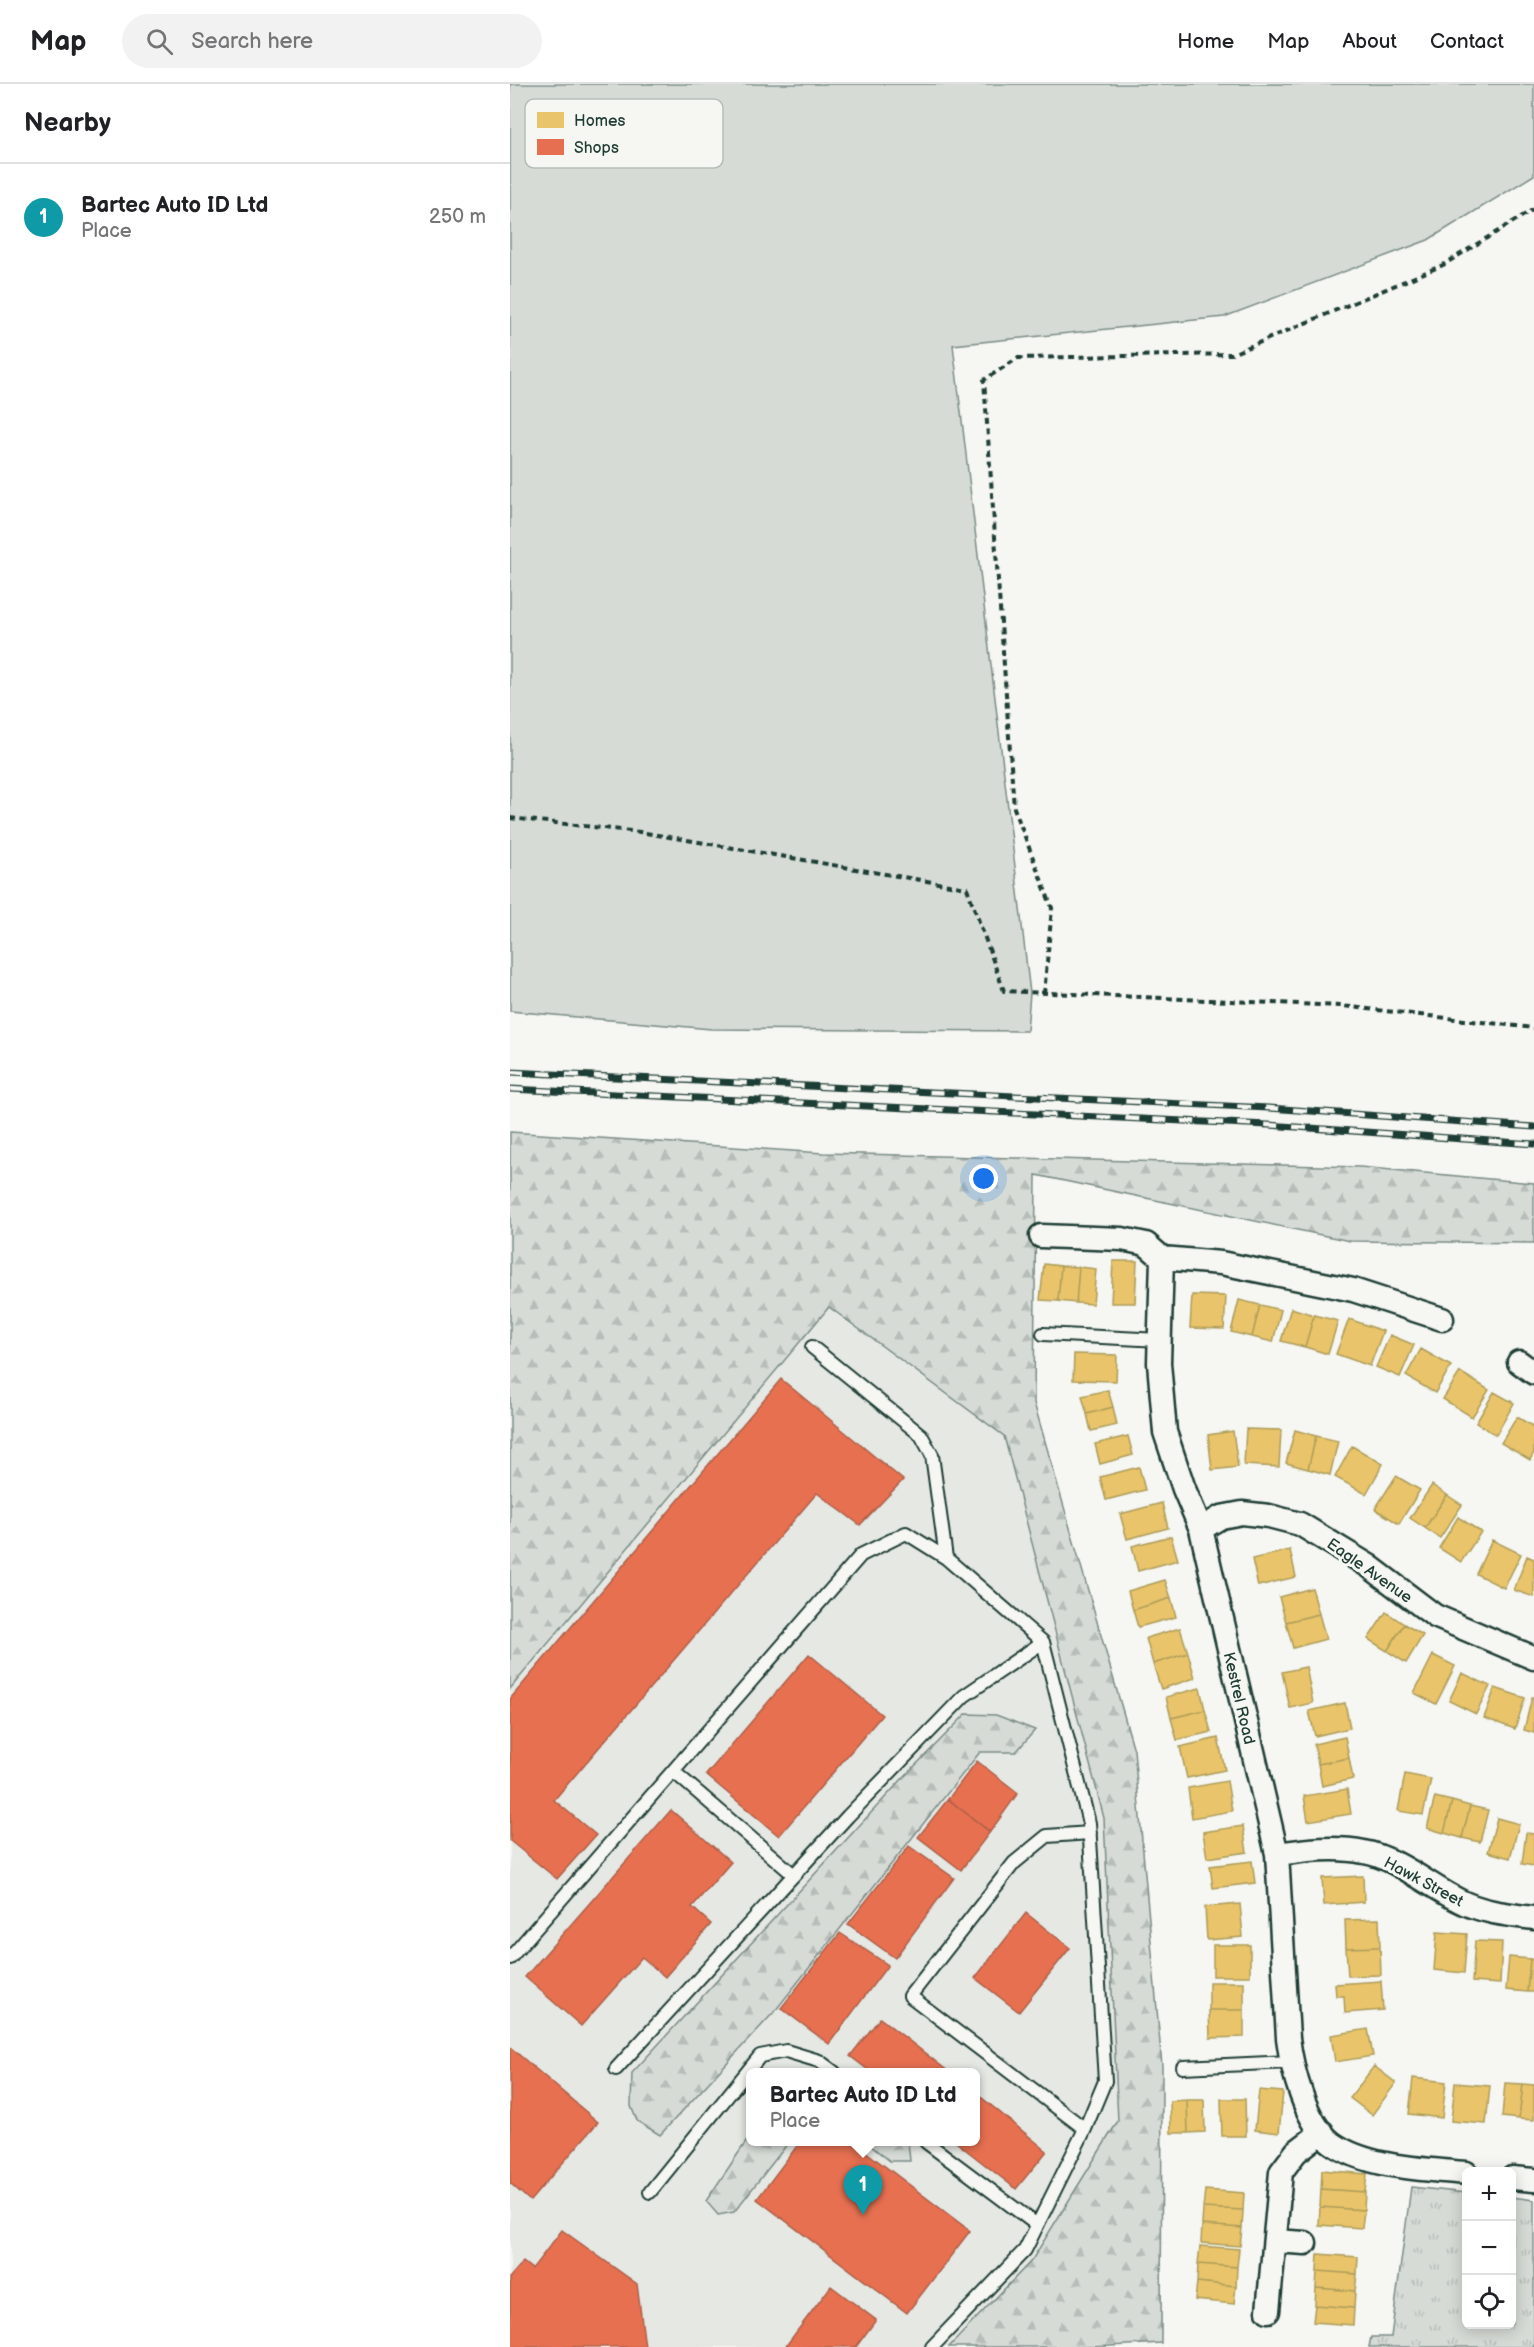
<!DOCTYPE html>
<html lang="en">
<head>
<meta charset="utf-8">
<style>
  body { margin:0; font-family:"Balsamiq Sans",sans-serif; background:#f2f2f2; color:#202124 }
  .controls { position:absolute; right:18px; bottom:18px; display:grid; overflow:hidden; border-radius:9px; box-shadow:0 3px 15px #0003 }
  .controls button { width:54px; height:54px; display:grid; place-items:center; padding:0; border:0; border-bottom:2px solid #e0e0e0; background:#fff; color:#202124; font:30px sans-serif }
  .you { position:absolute; left:474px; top:1095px; width:21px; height:21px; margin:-15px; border:4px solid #fff; border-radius:50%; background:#1a73e8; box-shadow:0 0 0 9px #1a73e833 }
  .badge { display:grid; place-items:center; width:39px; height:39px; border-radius:50%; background:#0f766e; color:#fff; font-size:20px; font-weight:700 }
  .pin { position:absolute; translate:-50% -50px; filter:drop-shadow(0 2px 3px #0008) }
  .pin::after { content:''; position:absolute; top:32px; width:21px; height:18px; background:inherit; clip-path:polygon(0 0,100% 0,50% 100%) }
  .popup { position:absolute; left:236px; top:1984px; width:234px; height:78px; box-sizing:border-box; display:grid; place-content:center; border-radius:9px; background:#fff; filter:drop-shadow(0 2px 4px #0005); font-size:20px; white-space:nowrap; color:#757577 }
  .popup b { font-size:22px; color:#202124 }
  .popup::after { content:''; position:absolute; left:50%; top:100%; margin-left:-12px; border:12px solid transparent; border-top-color:#fff }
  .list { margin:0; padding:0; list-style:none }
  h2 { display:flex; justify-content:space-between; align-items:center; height:78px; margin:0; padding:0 24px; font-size:26px }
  h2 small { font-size:20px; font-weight:400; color:#757577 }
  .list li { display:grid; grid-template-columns:39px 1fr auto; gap:18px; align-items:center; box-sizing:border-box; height:108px; padding:0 24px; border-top:2px solid #e0e0e0 }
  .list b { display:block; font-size:22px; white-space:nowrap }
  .list p { margin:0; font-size:20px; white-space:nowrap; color:#757577 }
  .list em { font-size:20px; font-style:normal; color:#757577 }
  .icon { flex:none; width:33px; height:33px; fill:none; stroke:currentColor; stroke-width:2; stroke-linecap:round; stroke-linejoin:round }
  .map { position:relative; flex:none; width:1024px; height:2263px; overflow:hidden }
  header { display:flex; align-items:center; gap:36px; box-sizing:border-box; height:84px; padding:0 30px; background:#fff; border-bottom:2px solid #e0e0e0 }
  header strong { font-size:28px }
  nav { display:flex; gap:33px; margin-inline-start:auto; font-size:21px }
  .search { width:420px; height:54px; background:#f2f2f2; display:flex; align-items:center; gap:15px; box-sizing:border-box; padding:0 21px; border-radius:33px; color:#757577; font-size:22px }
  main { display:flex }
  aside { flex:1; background:#fff }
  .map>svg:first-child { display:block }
</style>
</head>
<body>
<header>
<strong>Map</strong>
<div class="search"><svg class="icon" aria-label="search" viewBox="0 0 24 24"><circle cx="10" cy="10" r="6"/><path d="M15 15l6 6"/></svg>Search here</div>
<nav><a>Home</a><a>Map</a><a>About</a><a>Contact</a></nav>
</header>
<main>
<aside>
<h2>Nearby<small></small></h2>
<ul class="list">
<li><span class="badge" style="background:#0f9aa8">1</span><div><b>Bartec Auto ID Ltd</b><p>Place</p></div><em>250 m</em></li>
</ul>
</aside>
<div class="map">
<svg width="1024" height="2263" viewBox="0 0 1024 2263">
  <defs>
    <pattern id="forest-firs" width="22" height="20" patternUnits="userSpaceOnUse" patternTransform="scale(1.5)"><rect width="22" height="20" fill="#d6dbd6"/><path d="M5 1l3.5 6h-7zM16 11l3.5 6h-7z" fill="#b7bdb8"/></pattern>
    <pattern id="park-tufts" width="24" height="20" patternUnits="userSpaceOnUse" patternTransform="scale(1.5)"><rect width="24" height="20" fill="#d6dbd6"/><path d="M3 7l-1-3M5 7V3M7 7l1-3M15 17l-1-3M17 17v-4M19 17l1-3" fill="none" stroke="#b7bdb8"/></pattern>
  </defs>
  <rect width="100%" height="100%" fill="#f6f6f2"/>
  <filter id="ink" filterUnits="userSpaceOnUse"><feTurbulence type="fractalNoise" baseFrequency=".0167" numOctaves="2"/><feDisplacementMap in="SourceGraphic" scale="12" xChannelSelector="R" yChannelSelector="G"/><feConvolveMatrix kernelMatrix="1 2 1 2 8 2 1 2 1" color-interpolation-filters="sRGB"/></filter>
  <g filter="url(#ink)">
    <path fill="#e6e8e4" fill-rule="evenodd" d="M 319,1222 L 494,1352 L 594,1734 L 608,2037 L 522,2176 L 439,2263 L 0,2263 L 0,1605 ZM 240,1988 L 466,1988 L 466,2058 L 240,2058 Z"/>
    <path fill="#d6dbd6" stroke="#7a8c85" stroke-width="1.5" d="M 0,0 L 1024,0 L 1024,91 L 918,156 L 714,233 L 443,261 L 520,909 L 517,947 L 201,945 L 0,927 Z"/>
    <path fill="url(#forest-firs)" stroke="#7a8c85" stroke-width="1.5" d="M 0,1048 L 313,1069 L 850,1083 L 1024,1099 L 1024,1159 L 840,1157 L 526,1091 L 524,1319 L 624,1666 L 652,1982 L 651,2259 L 583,2263 L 439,2263 L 522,2176 L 608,2037 L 594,1734 L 494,1352 L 319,1223 L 0,1605 Z
      M 456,1630 L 486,1631 L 525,1646 L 506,1668 L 470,1668 L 265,1927 L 150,2051 L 127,2037 L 121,2022 L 122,1989 L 393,1694 Z
      M 240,2052 L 240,2058 L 279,2058 L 224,2128 L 208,2131 L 196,2117 Z
      M 356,2058 L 398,2058 L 400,2077 L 380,2077 Z"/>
    <path fill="url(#park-tufts)" stroke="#7a8c85" stroke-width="1.5" d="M 901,2103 L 956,2109 L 956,2240 L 1002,2240 L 1002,2113 L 1024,2116 L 1024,2263 L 859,2263 L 861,2253 L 881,2253 Z"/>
    <path fill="#e9c46a" stroke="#ac9c5a" stroke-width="1.5" d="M 603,1177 L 627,1177 L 625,1219 L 601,1219 Z
      M 534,1180 L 551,1182 L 548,1217 L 530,1216 Z
      M 551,1182 L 569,1183 L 566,1219 L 548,1217 Z
      M 569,1183 L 586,1185 L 583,1220 L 566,1219 Z
      M 682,1211 L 716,1212 L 714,1245 L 680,1244 Z
      M 729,1216 L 750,1221 L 742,1253 L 721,1248 Z
      M 750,1221 L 771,1226 L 763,1258 L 742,1253 Z
      M 781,1224 L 804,1231 L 795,1263 L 771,1257 Z
      M 804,1231 L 828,1237 L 818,1270 L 795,1263 Z
      M 839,1235 L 873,1247 L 860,1282 L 826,1270 Z
      M 880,1251 L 904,1261 L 890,1293 L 866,1283 Z
      M 911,1265 L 941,1282 L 925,1309 L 896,1292 Z
      M 564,1270 L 607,1271 L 606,1297 L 563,1296 Z
      M 950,1288 L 979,1306 L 962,1333 L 933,1315 Z
      M 598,1306 L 603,1323 L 577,1330 L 572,1312 Z
      M 984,1308 L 1004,1319 L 986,1351 L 966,1339 Z
      M 603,1323 L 607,1341 L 581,1347 L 577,1330 Z
      M 1007,1333 L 1024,1343 L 1024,1368 L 1020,1376 L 991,1359 Z
      M 736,1345 L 771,1346 L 769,1383 L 734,1381 Z
      M 785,1346 L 806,1352 L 798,1385 L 776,1379 Z
      M 723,1347 L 728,1383 L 702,1386 L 698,1351 Z
      M 618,1352 L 623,1371 L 590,1380 L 585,1360 Z
      M 806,1352 L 828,1357 L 820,1391 L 798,1385 Z
      M 842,1362 L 873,1380 L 856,1410 L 825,1393 Z
      M 629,1383 L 635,1406 L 596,1416 L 590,1393 Z
      M 886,1392 L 910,1406 L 889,1440 L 865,1425 Z
      M 922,1401 L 937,1411 L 915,1444 L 900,1434 Z
      M 937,1411 L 952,1421 L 930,1454 L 915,1444 Z
      M 652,1419 L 658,1444 L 617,1455 L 610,1430 Z
      M 948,1433 L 971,1448 L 951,1478 L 929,1464 Z
      M 661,1452 L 668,1476 L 628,1487 L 622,1462 Z
      M 982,1456 L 1011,1470 L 994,1504 L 966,1490 Z
      M 780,1466 L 786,1493 L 748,1502 L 742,1475 Z
      M 1017,1472 L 1024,1475 L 1024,1513 L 1004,1506 Z
      M 655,1496 L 661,1514 L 623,1526 L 618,1507 Z
      M 802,1504 L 809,1530 L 776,1538 L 769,1513 Z
      M 661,1514 L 666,1533 L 628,1543 L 623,1526 Z
      M 876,1528 L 894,1540 L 877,1567 L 858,1555 Z
      M 809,1530 L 816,1555 L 783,1564 L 776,1538 Z
      M 894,1540 L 913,1551 L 896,1579 L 877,1567 Z
      M 670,1544 L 678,1569 L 643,1580 L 636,1554 Z
      M 678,1569 L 685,1594 L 651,1605 L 643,1580 Z
      M 923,1571 L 945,1582 L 926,1620 L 904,1609 Z
      M 796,1583 L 803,1619 L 780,1624 L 772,1588 Z
      M 952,1589 L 980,1602 L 966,1630 L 939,1617 Z
      M 690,1604 L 695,1626 L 661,1634 L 656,1613 Z
      M 985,1604 L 1015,1614 L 1005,1645 L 974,1634 Z
      M 1022,1613 L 1024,1613 L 1024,1649 L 1014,1646 Z
      M 835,1619 L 840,1644 L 805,1652 L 799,1627 Z
      M 695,1626 L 701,1648 L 667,1656 L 661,1634 Z
      M 835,1653 L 839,1674 L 808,1680 L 804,1660 Z
      M 708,1654 L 715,1686 L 677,1694 L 670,1663 Z
      M 839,1674 L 843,1695 L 812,1702 L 808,1680 Z
      M 895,1690 L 921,1695 L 913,1731 L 888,1727 Z
      M 717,1697 L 722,1727 L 682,1734 L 678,1704 Z
      M 837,1705 L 841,1730 L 798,1737 L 794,1712 Z
      M 925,1713 L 942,1717 L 934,1749 L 917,1744 Z
      M 942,1717 L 960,1722 L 952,1754 L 934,1749 Z
      M 960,1722 L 978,1726 L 970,1758 L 952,1754 Z
      M 987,1734 L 1009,1740 L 1000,1774 L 978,1768 Z
      M 733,1742 L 737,1768 L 697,1774 L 693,1748 Z
      M 1016,1749 L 1024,1750 L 1024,1782 L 1012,1780 Z
      M 742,1777 L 745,1799 L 703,1804 L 700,1782 Z
      M 853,1792 L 854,1818 L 814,1821 L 812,1794 Z
      M 730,1820 L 733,1853 L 697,1856 L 695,1823 Z
      M 869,1835 L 870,1863 L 836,1864 L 835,1836 Z
      M 927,1848 L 957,1850 L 954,1889 L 924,1886 Z
      M 965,1857 L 992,1858 L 990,1900 L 962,1898 Z
      M 703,1861 L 740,1861 L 740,1892 L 703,1892 Z
      M 870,1863 L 871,1891 L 838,1892 L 836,1864 Z
      M 999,1873 L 1020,1875 L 1017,1908 L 996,1906 Z
      M 1020,1875 L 1024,1876 L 1024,1908 L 1017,1908 Z
      M 871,1897 L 873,1926 L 835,1929 L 834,1912 L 826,1912 L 825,1900 Z
      M 699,1898 L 734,1898 L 734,1926 L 699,1926 Z
      M 699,1926 L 734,1926 L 734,1953 L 700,1954 Z
      M 858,1945 L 863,1972 L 825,1978 L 821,1951 Z
      M 864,1982 L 886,1999 L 862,2031 L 840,2014 Z
      M 903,1994 L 936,1998 L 932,2034 L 899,2030 Z
      M 945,1999 L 980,2002 L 976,2040 L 941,2037 Z
      M 995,1999 L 1013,2000 L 1009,2035 L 992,2033 Z
      M 1013,2000 L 1024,2001 L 1024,2036 L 1009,2035 Z
      M 749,2006 L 773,2008 L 769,2049 L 745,2046 Z
      M 711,2015 L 735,2015 L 736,2052 L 712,2052 Z
      M 677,2016 L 678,2049 L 661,2049 L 660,2017 Z
      M 677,2016 L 694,2016 L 695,2048 L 678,2049 Z
      M 812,2086 L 857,2090 L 855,2108 L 811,2105 Z
      M 811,2105 L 855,2108 L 854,2126 L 810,2123 Z
      M 695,2106 L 734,2109 L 733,2126 L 693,2124 Z
      M 810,2123 L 854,2126 L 852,2144 L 809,2141 Z
      M 693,2124 L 733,2126 L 732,2144 L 692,2141 Z
      M 692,2141 L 732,2144 L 730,2162 L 691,2159 Z
      M 690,2162 L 729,2165 L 727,2183 L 688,2180 Z
      M 808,2170 L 848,2173 L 847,2190 L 807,2187 Z
      M 688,2180 L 727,2183 L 726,2202 L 687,2198 Z
      M 807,2187 L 847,2190 L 845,2207 L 806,2204 Z
      M 687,2198 L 726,2202 L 724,2220 L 685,2216 Z
      M 806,2204 L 845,2207 L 844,2224 L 805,2221 Z
      M 805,2221 L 844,2224 L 843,2241 L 803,2238 Z"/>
    <path fill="#e76f51" stroke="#ab6048" stroke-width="1.5" d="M 271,1295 L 393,1396 L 350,1441 L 307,1409 L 44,1716 L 86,1751 L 47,1795 L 0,1757 L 0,1615 Z
      M 299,1570 L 372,1631 L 269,1752 L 196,1691 Z
      M 467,1677 L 508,1709 L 480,1748 L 438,1715 Z
      M 438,1715 L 480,1748 L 451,1786 L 408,1753 Z
      M 161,1726 L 221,1778 L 182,1823 L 201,1840 L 155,1893 L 132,1873 L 71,1942 L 15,1893 Z
      M 399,1762 L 444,1794 L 385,1874 L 338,1840 Z
      M 516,1829 L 560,1864 L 509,1928 L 465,1894 Z
      M 330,1849 L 378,1881 L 319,1960 L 271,1924 Z
      M 370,1934 L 439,1988 L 361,1988 L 340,1972 Z
      M 0,1963 L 88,2038 L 20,2117 L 0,2099 Z
      M 466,2009 L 537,2067 L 506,2105 L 446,2058 L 466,2058 Z
      M 290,2058 L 343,2058 L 460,2147 L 397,2229 L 247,2115 Z
      M 52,2146 L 127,2200 L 135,2263 L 0,2263 L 0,2193 L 13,2178 L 22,2185 Z
      M 321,2202 L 366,2236 L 346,2263 L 275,2263 Z"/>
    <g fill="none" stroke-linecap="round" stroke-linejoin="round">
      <defs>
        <path id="service" d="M 533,1250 L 650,1256
          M 302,1263 L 411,1351 L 422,1371 L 436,1474
          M 163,1687 L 284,1791
          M 0,1874 L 351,1471 L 396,1449 L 436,1474 L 533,1558 L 579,1739 L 595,1997 L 575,2045
          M 673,1983 L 781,1978
          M 106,1985 L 338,1732 L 454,1612 L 533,1558
          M 416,2058 L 527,2141
          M 140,2108 L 250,1972 L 276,1967 L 309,1977 L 324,1988
          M 422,2263 L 515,2166 L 575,2045 L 400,1912 L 504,1779 L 537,1752 L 580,1749"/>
        <path id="minor" d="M 531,1152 L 612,1155 L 636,1160 L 652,1174
          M 932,1235 L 843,1206 L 711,1179 L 652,1174 L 649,1279 L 655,1348 L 674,1405 L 691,1445 L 767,1770 L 778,1954 C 782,1985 795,2039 822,2059 C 857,2084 915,2085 956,2089
          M 1009,1278 L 1024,1289
          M 691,1445 L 711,1433 L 732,1429 L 759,1432 L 790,1440 L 859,1482 L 925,1532 L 1024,1574
          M 767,1770 C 796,1766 825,1762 854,1768 C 885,1773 920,1802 948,1816 C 970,1828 999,1831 1024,1834
          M 1002,2094 L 1024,2096
          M 765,2157 L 795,2159
          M 758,2227 L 771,2088 L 786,2068 L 812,2048"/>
      </defs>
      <use href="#service" stroke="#1f3d34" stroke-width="16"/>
      <use href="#minor" stroke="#1f3d34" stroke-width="27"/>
      <path stroke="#1f3d34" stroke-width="4" stroke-dasharray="6 4.5" stroke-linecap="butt" d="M 0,734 L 130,748 L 457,804 L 494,907 L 832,922 L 1024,944
        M 534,910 L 542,824 L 504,724 L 474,296 L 508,274 L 722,270 L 933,181 L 1024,125"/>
      <use href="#service" stroke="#f6f6f2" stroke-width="12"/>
      <use href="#minor" stroke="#f6f6f2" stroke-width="22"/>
      <defs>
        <path id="rail" d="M 0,988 L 759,1024 L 1024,1043
          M 0,1005 L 758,1041 L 1024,1060"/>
      </defs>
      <use href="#rail" stroke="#1f3d34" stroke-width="7"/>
      <use href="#rail" stroke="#f6f6f2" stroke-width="4.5" stroke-dasharray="14" stroke-linecap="butt"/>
    </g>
  </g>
  <g text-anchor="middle" stroke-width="6" stroke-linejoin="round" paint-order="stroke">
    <g font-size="16" fill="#1f3d34" stroke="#f6f6f2">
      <text transform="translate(860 1486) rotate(35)" y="6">Eagle Avenue</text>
      <text transform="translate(730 1614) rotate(77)" y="6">Kestrel Road</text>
      <text transform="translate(914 1797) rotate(28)" y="6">Hawk Street</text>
    </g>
  </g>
  <rect x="15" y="15" width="198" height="69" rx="9" fill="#f6f6f2" stroke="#b6beb9" stroke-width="1.5"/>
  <rect x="27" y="28" width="27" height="16" fill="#e9c46a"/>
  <rect x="27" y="55" width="27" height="16" fill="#e76f51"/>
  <g font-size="16" fill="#1f3d34">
    <text x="64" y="42">Homes</text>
    <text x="64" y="69">Shops</text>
  </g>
</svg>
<div class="controls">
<button>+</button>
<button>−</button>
<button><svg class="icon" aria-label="locate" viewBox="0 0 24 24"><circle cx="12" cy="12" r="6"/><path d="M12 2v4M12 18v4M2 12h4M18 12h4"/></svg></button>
</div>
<div class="you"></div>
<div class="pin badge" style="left:353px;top:2131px;background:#0f9aa8">1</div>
<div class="popup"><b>Bartec Auto ID Ltd</b>Place</div>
</div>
</main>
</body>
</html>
